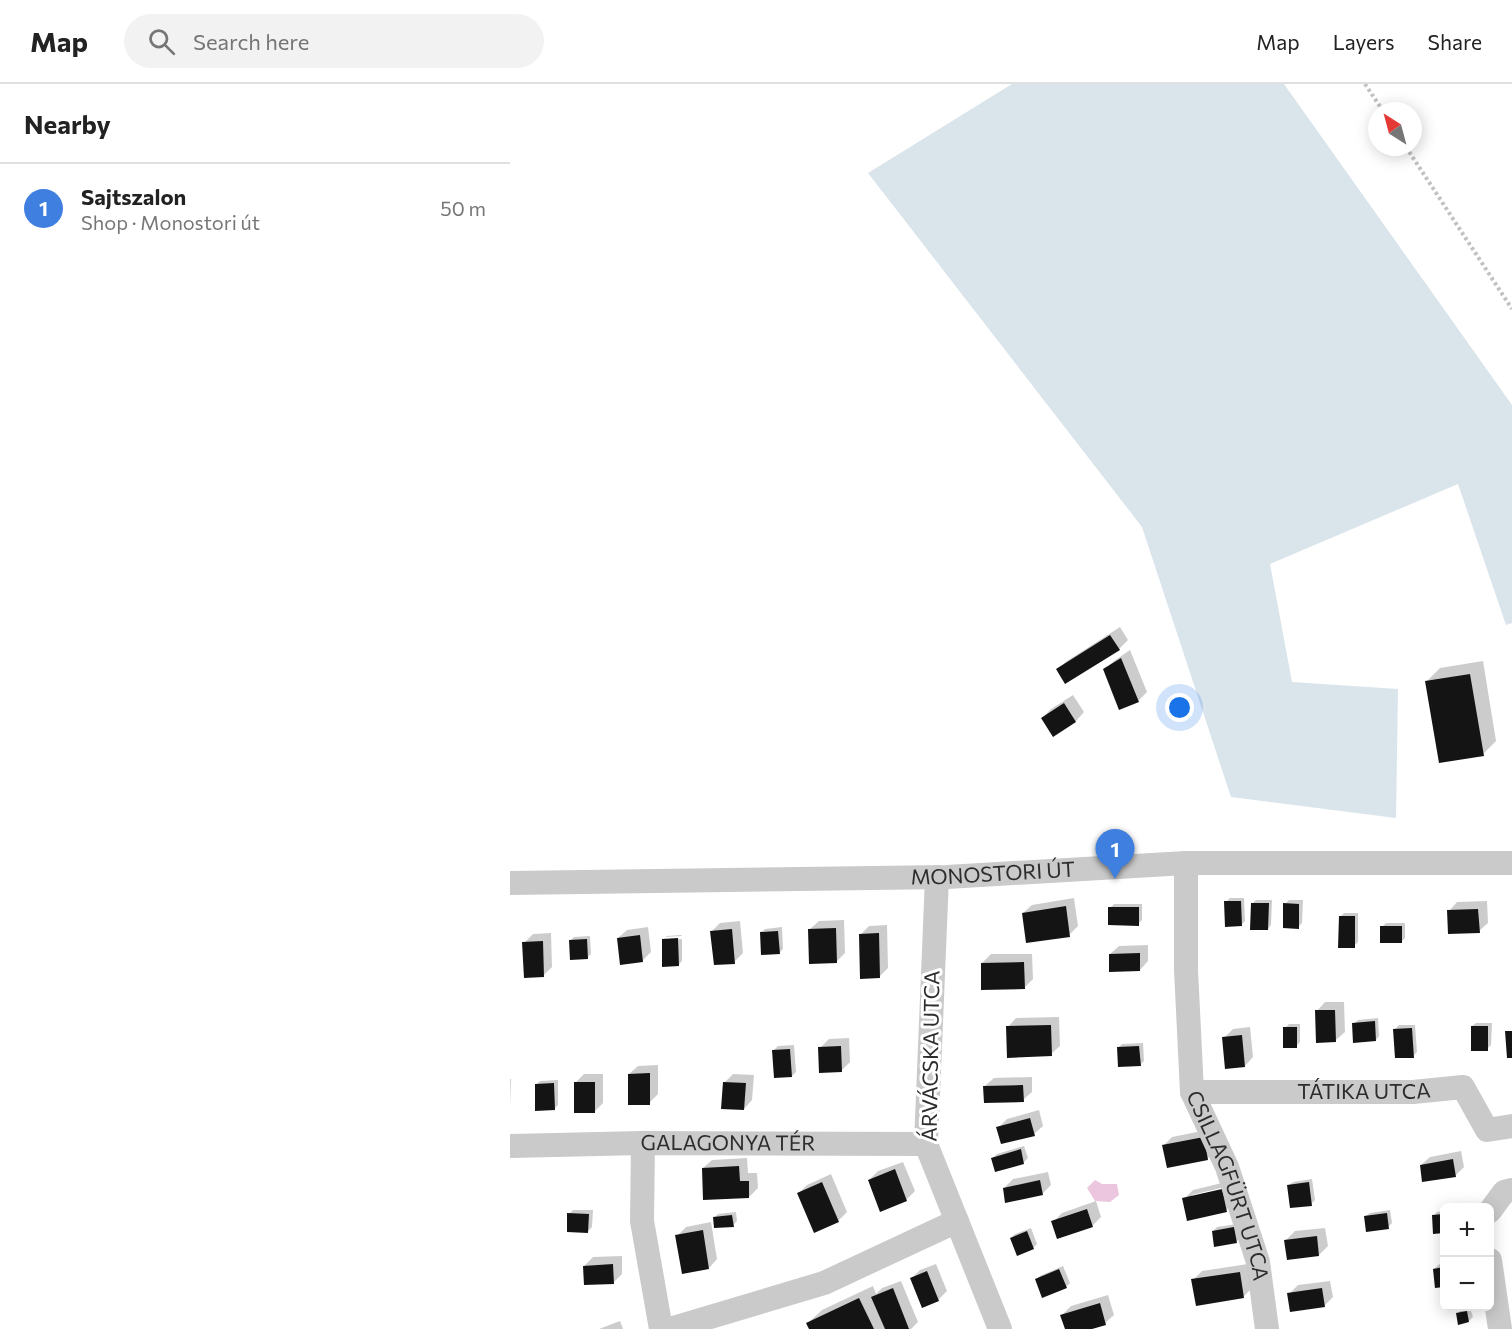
<!DOCTYPE html>
<html lang="en">
<head>
<meta charset="utf-8">
<style>
  body { margin:0; font-family:Commissioner,sans-serif; background:#f2f2f2; color:#222 }
  .controls { position:absolute; right:18px; bottom:18px; display:grid; overflow:hidden; border-radius:9px; box-shadow:0 3px 15px #0003 }
  .controls button { width:54px; height:54px; display:grid; place-items:center; padding:0; border:0; border-bottom:2px solid #e0e0e0; background:#fff; color:#222; font:30px sans-serif }
  .compass { position:absolute; left:858px; top:18px; width:54px; height:54px; border-radius:50%; background:#fff; box-shadow:0 3px 15px #0003; rotate:324deg }
  .you { position:absolute; left:670px; top:624px; width:21px; height:21px; margin:-15px; border:4px solid #fff; border-radius:50%; background:#1a73e8; box-shadow:0 0 0 9px #1a73e833 }
  .badge { display:grid; place-items:center; width:39px; height:39px; border-radius:50%; background:#ea580c; color:#fff; font-size:20px; font-weight:700 }
  .pin { position:absolute; translate:-50% -50px; filter:drop-shadow(0 2px 3px #0008) }
  .pin::after { content:''; position:absolute; top:32px; width:21px; height:18px; background:inherit; clip-path:polygon(0 0,100% 0,50% 100%) }
  .list { margin:0; padding:0; list-style:none }
  h2 { display:flex; justify-content:space-between; align-items:center; height:78px; margin:0; padding:0 24px; font-size:26px }
  h2 small { font-size:20px; font-weight:400; color:#767676 }
  .list li { display:grid; grid-template-columns:39px 1fr auto; gap:18px; align-items:center; box-sizing:border-box; height:90px; padding:0 24px; border-top:2px solid #e0e0e0 }
  .list b { display:block; font-size:22px; white-space:nowrap }
  .list p { margin:0; font-size:20px; white-space:nowrap; color:#767676 }
  .list em { font-size:20px; font-style:normal; color:#767676 }
  .icon { flex:none; width:33px; height:33px; fill:none; stroke:currentColor; stroke-width:2; stroke-linecap:round; stroke-linejoin:round }
  .map { position:relative; flex:none; width:1002px; height:1245px; overflow:hidden }
  header { display:flex; align-items:center; gap:36px; box-sizing:border-box; height:84px; padding:0 30px; background:#fff; border-bottom:2px solid #e0e0e0 }
  header strong { font-size:28px }
  nav { display:flex; gap:33px; margin-inline-start:auto; font-size:21px }
  .search { width:420px; height:54px; background:#f2f2f2; display:flex; align-items:center; gap:15px; box-sizing:border-box; padding:0 21px; border-radius:33px; color:#767676; font-size:22px }
  main { display:flex }
  aside { flex:1; background:#fff }
  .map>svg:first-child { display:block }
</style>
</head>
<body>
<header>
<strong>Map</strong>
<div class="search"><svg class="icon" aria-label="search" viewBox="0 0 24 24"><circle cx="10" cy="10" r="6"/><path d="M15 15l6 6"/></svg>Search here</div>
<nav><a>Map</a><a>Layers</a><a>Share</a></nav>
</header>
<main>
<aside>
<h2>Nearby<small></small></h2>
<ul class="list">
<li><span class="badge" style="background:#3f7fe0">1</span><div><b>Sajtszalon</b><p>Shop · Monostori út</p></div><em>50 m</em></li>
</ul>
</aside>
<div class="map">
<svg width="1002" height="1245" viewBox="0 0 1002 1245">
  <rect width="100%" height="100%" fill="#fff"/>
  <path fill="#dae4eb" d="M 502,0 L 774,0 L 1002,321 L 1002,539 L 996,541 L 948,400 L 760,480 L 782,598 L 888,605 L 886,734 L 721,713 L 632,443 L 358,89 Z"/>
  <path fill="#ebc6de" d="M 585,1096 L 592,1100 L 607,1100 L 609,1111 L 600,1118 L 585,1117 L 577,1104 Z"/>
  <path fill="#0003" fill-rule="evenodd" d="M 610,543 L 618,556 L 609,565 L 548,585 L 557,577 Z
    M 620,566 L 637,608 L 628,617 L 595,585 L 604,577 Z
    M 973,577 L 986,657 L 973,670 L 917,597 L 930,584 Z
    M 563,611 L 574,628 L 566,637 L 544,651 L 532,634 L 541,625 Z
    M 564,814 L 568,842 L 559,851 L 513,829 L 522,821 Z
    M 720,814 L 734,814 L 735,837 L 731,841 L 716,818 Z
    M 746,816 L 762,816 L 761,841 L 758,845 L 742,820 Z
    M 779,816 L 793,816 L 792,839 L 788,843 L 775,820 Z
    M 977,817 L 978,839 L 969,847 L 939,827 L 947,818 Z
    M 604,820 L 632,820 L 632,836 L 628,840 L 600,824 Z
    M 834,829 L 848,829 L 848,858 L 844,862 L 830,833 Z
    M 334,836 L 335,869 L 326,878 L 300,845 L 309,837 Z
    M 230,837 L 233,869 L 224,878 L 202,847 L 210,839 Z
    M 876,839 L 895,839 L 895,854 L 891,858 L 872,843 Z
    M 377,841 L 378,884 L 370,892 L 350,851 L 359,842 Z
    M 138,843 L 141,868 L 132,877 L 108,854 L 117,846 Z
    M 272,843 L 273,865 L 269,869 L 251,849 L 255,845 Z
    M 41,849 L 42,883 L 34,891 L 14,859 L 23,850 Z
    M 171,851 L 172,852 L 155,853 L 157,852 Z
    M 80,852 L 81,870 L 77,874 L 60,857 L 64,853 Z
    M 155,854 L 155,856 L 172,855 L 172,877 L 168,881 L 153,856 Z
    M 638,861 L 638,877 L 630,886 L 600,870 L 609,862 Z
    M 481,870 L 522,870 L 523,895 L 514,904 L 472,879 Z
    M 815,918 L 834,918 L 835,948 L 826,956 L 807,927 Z
    M 549,933 L 550,962 L 541,970 L 498,943 L 506,934 Z
    M 868,934 L 869,952 L 866,956 L 844,940 L 848,936 Z
    M 966,939 L 982,939 L 981,961 L 977,965 L 962,942 Z
    M 779,940 L 790,940 L 790,958 L 786,962 L 775,944 Z
    M 889,941 L 905,941 L 907,968 L 903,972 L 885,945 Z
    M 740,943 L 743,973 L 735,982 L 714,954 L 723,945 Z
    M 339,954 L 340,978 L 331,987 L 310,964 L 319,955 Z
    M 633,959 L 634,977 L 630,981 L 608,964 L 612,960 Z
    M 284,961 L 286,988 L 282,992 L 264,966 L 268,962 Z
    M 148,981 L 148,1010 L 139,1019 L 119,990 L 128,982 Z
    M 74,990 L 93,990 L 93,1019 L 84,1028 L 65,999 Z
    M 223,990 L 244,991 L 242,1016 L 234,1025 L 214,999 Z
    M 522,993 L 522,1008 L 513,1016 L 475,1002 L 484,994 Z
    M 0,995 L 1,995 L 0,1022 Z
    M 48,996 L 48,1021 L 44,1025 L 26,1001 L 30,997 Z
    M 529,1026 L 533,1042 L 524,1050 L 488,1044 L 497,1035 Z
    M 702,1045 L 706,1066 L 697,1075 L 653,1062 L 662,1053 Z
    M 514,1062 L 518,1074 L 514,1078 L 483,1074 L 487,1070 Z
    M 951,1067 L 954,1083 L 945,1092 L 911,1081 L 920,1073 Z
    M 237,1074 L 238,1089 L 247,1089 L 248,1104 L 239,1113 L 193,1084 L 202,1076 Z
    M 393,1078 L 405,1107 L 396,1116 L 359,1096 L 368,1087 Z
    M 538,1088 L 541,1101 L 532,1110 L 494,1104 L 503,1095 Z
    M 321,1090 L 337,1128 L 328,1137 L 289,1109 L 297,1101 Z
    M 802,1095 L 805,1116 L 801,1120 L 779,1101 L 783,1098 Z
    M 720,1097 L 725,1118 L 716,1126 L 674,1115 L 683,1106 ZM 719,1102 L 720,1105 L 682,1114 L 682,1111 Z
    M 586,1117 L 591,1133 L 582,1142 L 543,1138 L 552,1129 Z
    M 63,1126 L 83,1126 L 82,1143 L 78,1147 L 59,1130 Z
    M 880,1126 L 882,1139 L 878,1143 L 856,1132 L 860,1129 Z
    M 934,1127 L 934,1148 L 925,1149 L 924,1132 L 927,1128 Z
    M 226,1128 L 227,1137 L 223,1141 L 204,1134 L 208,1130 Z
    M 201,1138 L 207,1175 L 199,1184 L 167,1152 L 176,1143 Z
    M 727,1140 L 730,1154 L 726,1158 L 703,1147 L 707,1143 Z
    M 521,1144 L 527,1160 L 523,1164 L 501,1154 L 505,1150 Z
    M 815,1144 L 818,1162 L 809,1171 L 776,1156 L 785,1147 Z
    M 112,1172 L 112,1190 L 103,1199 L 74,1182 L 83,1173 Z
    M 934,1176 L 934,1201 L 927,1203 L 924,1185 Z
    M 426,1180 L 437,1207 L 428,1216 L 402,1194 L 410,1186 Z
    M 738,1180 L 742,1204 L 733,1213 L 683,1196 L 692,1187 Z
    M 553,1182 L 560,1199 L 556,1203 L 526,1196 L 530,1192 Z
    M 391,1197 L 408,1238 L 401,1245 L 301,1245 L 298,1239 L 312,1226 L 363,1202 L 366,1210 L 372,1204 Z
    M 820,1197 L 823,1213 L 814,1222 L 779,1210 L 788,1201 Z
    M 598,1211 L 604,1231 L 595,1239 L 577,1245 L 556,1245 L 552,1231 L 561,1222 Z
    M 960,1224 L 963,1233 L 959,1237 L 947,1230 L 951,1226 Z
    M 110,1237 L 113,1245 L 89,1245 Z"/>
  <path fill="#141414" d="M 600,551 L 610,566 L 555,600 L 546,585 Z
    M 611,574 L 629,618 L 609,626 L 593,585 Z
    M 960,590 L 974,672 L 929,679 L 915,597 Z
    M 554,619 L 566,638 L 543,653 L 531,634 Z
    M 714,817 L 731,817 L 732,842 L 715,843 Z
    M 741,819 L 759,819 L 758,846 L 740,846 Z
    M 773,819 L 789,820 L 789,845 L 773,844 Z
    M 556,822 L 560,853 L 516,859 L 512,829 Z
    M 598,823 L 629,823 L 629,842 L 598,841 Z
    M 968,825 L 970,849 L 938,850 L 937,826 Z
    M 829,832 L 845,832 L 845,864 L 828,864 Z
    M 870,842 L 892,842 L 892,859 L 870,859 Z
    M 326,844 L 327,879 L 299,880 L 298,845 Z
    M 222,845 L 225,880 L 204,881 L 200,847 Z
    M 268,847 L 270,870 L 251,871 L 250,848 Z
    M 369,849 L 370,894 L 350,895 L 349,850 Z
    M 130,851 L 133,878 L 110,881 L 107,854 Z
    M 168,854 L 169,882 L 152,883 L 152,855 Z
    M 77,855 L 78,875 L 60,876 L 59,856 Z
    M 33,857 L 34,893 L 14,894 L 12,858 Z
    M 630,869 L 630,887 L 599,888 L 599,870 Z
    M 514,878 L 515,905 L 471,906 L 471,879 Z
    M 805,926 L 825,926 L 826,958 L 806,959 Z
    M 865,937 L 866,957 L 843,959 L 842,939 Z
    M 541,941 L 542,972 L 497,974 L 496,942 Z
    M 961,942 L 978,942 L 978,967 L 961,967 Z
    M 773,943 L 787,943 L 787,964 L 773,964 Z
    M 902,944 L 904,974 L 885,974 L 883,945 Z
    M 995,947 L 1002,947 L 1002,974 L 997,974 Z
    M 732,951 L 735,983 L 715,985 L 712,953 Z
    M 331,962 L 332,988 L 309,989 L 308,963 Z
    M 629,962 L 631,982 L 608,983 L 607,963 Z
    M 280,965 L 282,993 L 264,994 L 262,966 Z
    M 140,989 L 140,1021 L 118,1021 L 118,990 Z
    M 64,998 L 85,998 L 85,1029 L 64,1029 Z
    M 213,998 L 236,999 L 234,1026 L 211,1025 Z
    M 44,999 L 45,1026 L 25,1027 L 25,1000 Z
    M 513,1001 L 514,1018 L 474,1019 L 473,1002 Z
    M 520,1034 L 525,1052 L 491,1060 L 486,1043 Z
    M 694,1053 L 698,1076 L 657,1084 L 652,1061 Z
    M 511,1065 L 514,1080 L 485,1088 L 481,1074 Z
    M 943,1075 L 946,1093 L 912,1098 L 910,1081 Z
    M 229,1082 L 230,1097 L 239,1097 L 239,1114 L 193,1116 L 192,1084 Z
    M 385,1085 L 397,1117 L 370,1128 L 358,1096 Z
    M 530,1096 L 533,1111 L 495,1119 L 493,1104 Z
    M 312,1098 L 329,1138 L 304,1149 L 287,1109 Z
    M 799,1098 L 802,1122 L 780,1124 L 777,1101 Z
    M 712,1105 L 717,1128 L 677,1137 L 672,1114 Z
    M 577,1125 L 583,1143 L 547,1155 L 541,1137 Z
    M 57,1129 L 79,1130 L 78,1149 L 57,1148 Z
    M 877,1129 L 879,1145 L 856,1148 L 854,1132 Z
    M 934,1130 L 934,1149 L 923,1150 L 922,1131 Z
    M 222,1131 L 224,1143 L 204,1144 L 203,1133 Z
    M 724,1143 L 727,1159 L 704,1163 L 702,1147 Z
    M 193,1146 L 199,1185 L 172,1190 L 165,1151 Z
    M 517,1147 L 524,1165 L 507,1172 L 500,1154 Z
    M 807,1152 L 809,1172 L 777,1176 L 774,1156 Z
    M 103,1180 L 104,1200 L 74,1201 L 73,1182 Z
    M 934,1183 L 934,1203 L 925,1204 L 923,1185 Z
    M 549,1185 L 557,1204 L 532,1214 L 525,1195 Z
    M 417,1187 L 429,1217 L 412,1224 L 400,1194 Z
    M 730,1188 L 734,1214 L 686,1222 L 681,1195 Z
    M 383,1204 L 399,1245 L 375,1245 L 361,1213 Z
    M 812,1204 L 815,1223 L 780,1228 L 777,1209 Z
    M 349,1214 L 364,1245 L 299,1245 L 296,1239 Z
    M 590,1219 L 596,1241 L 582,1245 L 555,1245 L 550,1231 Z
    M 957,1227 L 959,1238 L 948,1241 L 946,1229 Z"/>
  <g fill="none" stroke-linecap="round" stroke-linejoin="round">
    <path stroke="#c1c1c1" stroke-width="4" stroke-dasharray="3 3" stroke-linecap="butt" d="M 855,0 L 873,27
      M 896,63 L 1002,225"/>
    <g stroke="#cacaca" stroke-width="24">
      <path id="s1" d="M 676,779 L 676,886 L 682,1008 L 717,1083 L 748,1178 L 757,1245"/>
      <path d="M 427,793 L 416,1060 L 490,1245"/>
      <path id="s2" d="M 0,799 L 437,793 L 676,779 L 1002,779"/>
      <path id="s3" d="M 682,1008 L 903,1008 L 953,1003 L 977,1046 L 1002,1042"/>
      <path d="M 133,1059 L 132,1137 L 151,1245"/>
      <path id="s4" d="M 0,1062 L 133,1059 L 416,1060"/>
      <path d="M 980,1127 L 994,1108 L 1002,1106"/>
      <path d="M 980,1176 L 990,1245"/>
      <path d="M 160,1245 L 314,1199 L 447,1137"/>
    </g>
  </g>
  <g text-anchor="middle" stroke-width="6" stroke-linejoin="round" paint-order="stroke">
    <g font-size="21" fill="#2d2d2d" stroke="#fff">
      <text dy="7" stroke="none"><textPath href="#s2" startOffset="483">MONOSTORI ÚT</textPath></text>
      <text transform="translate(421 972) rotate(-89)" y="7">ÁRVÁCSKA UTCA</text>
      <text dy="7" stroke="none"><textPath href="#s3" startOffset="172">TÁTIKA UTCA</textPath></text>
      <text dy="7" stroke="none"><textPath href="#s4" startOffset="218">GALAGONYA TÉR</textPath></text>
      <text dy="7" stroke="none"><textPath href="#s1" startOffset="330">CSILLAGFÜRT UTCA</textPath></text>
    </g>
  </g>
</svg>
<div class="controls">
<button>+</button>
<button>−</button>
</div>
<svg class="compass" viewBox="-18 -18 36 36"><path d="M0-13l5 13h-10z" fill="#e53935"/><path d="M0 13l5-13h-10z" fill="#767676"/></svg>
<div class="you"></div>
<div class="pin badge" style="left:605px;top:795px;background:#3f7fe0">1</div>
</div>
</main>
</body>
</html>
